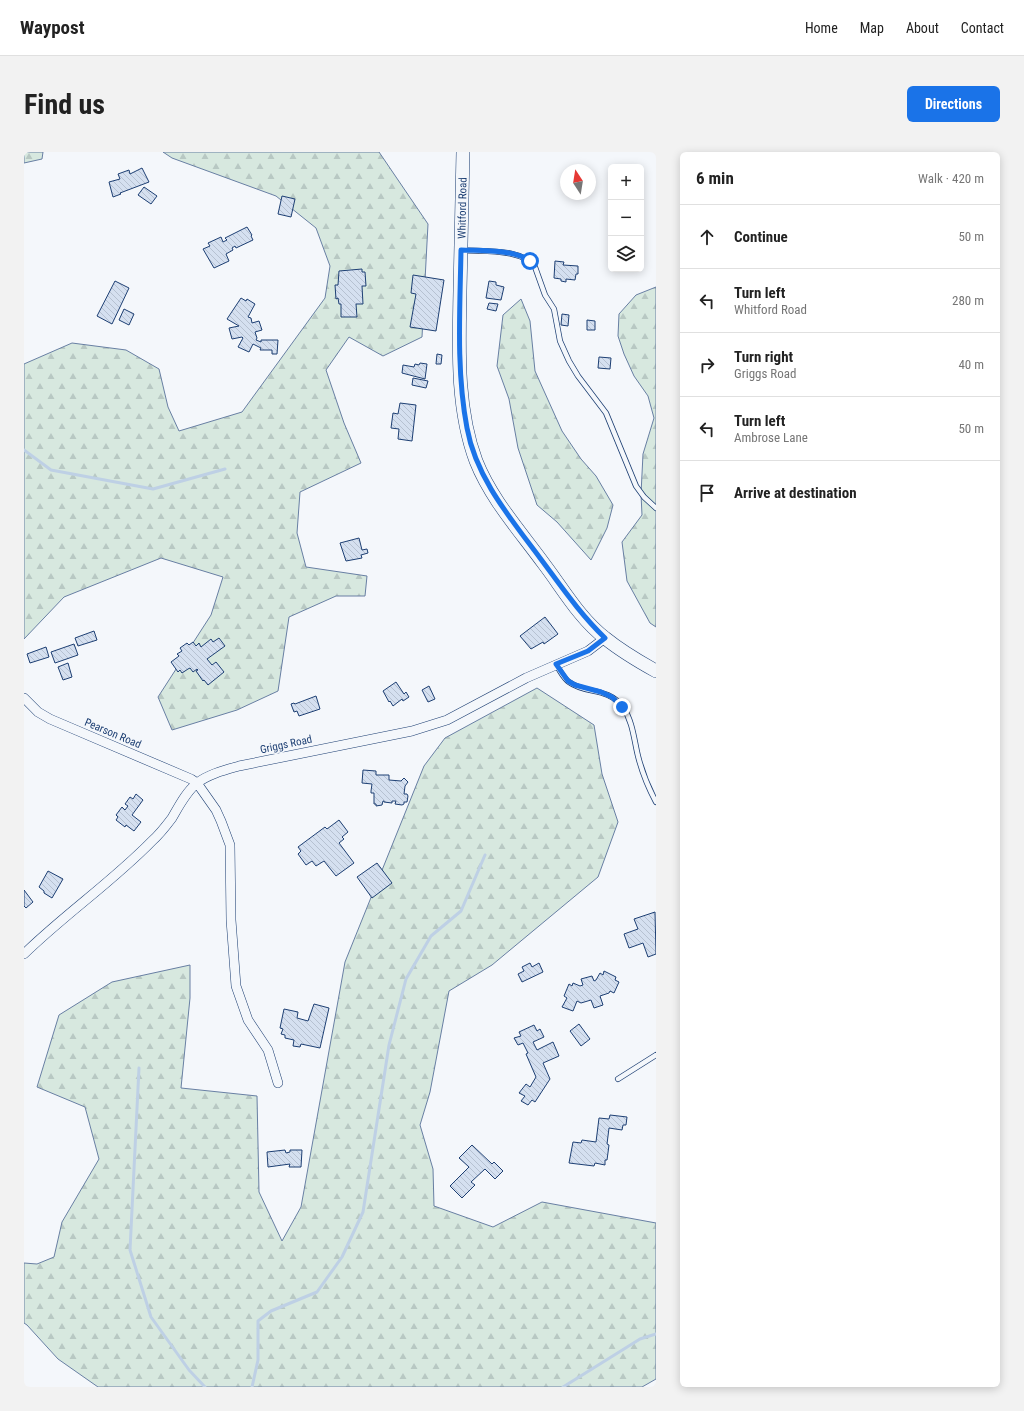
<!DOCTYPE html>
<html lang="en">
<head>
<meta charset="utf-8">
<style>
  body { margin:0; font-family:"Roboto Condensed",sans-serif; background:#f2f2f2; color:#222 }
  .controls { position:absolute; right:12px; top:12px; display:grid; overflow:hidden; border-radius:6px; box-shadow:0 2px 10px #0003 }
  .controls button { width:36px; height:36px; display:grid; place-items:center; padding:0; border:0; border-bottom:1px solid #e0e0e0; background:#fff; color:#222; font:20px sans-serif }
  .compass { position:absolute; left:536px; top:12px; width:36px; height:36px; border-radius:50%; background:#fff; box-shadow:0 2px 10px #0003; rotate:348deg }
  .stop { position:absolute; width:12px; height:12px; margin:-9px; border:3px solid #1a73e8; border-radius:50%; background:#fff }
  .stop.end { background:#1a73e8; border-color:#fff; box-shadow:0 1px 4px #0008 }
  .list { margin:0; padding:0; list-style:none }
  h2 { display:flex; justify-content:space-between; align-items:center; height:52px; margin:0; padding:0 16px; font-size:17px }
  h2 small { font-size:13px; font-weight:400; color:#767676 }
  .list li { display:grid; grid-template-columns:26px 1fr auto; gap:12px; align-items:center; box-sizing:border-box; height:64px; padding:0 16px; border-top:1px solid #e0e0e0 }
  .list b { display:block; font-size:15px; white-space:nowrap }
  .list p { margin:0; font-size:13px; white-space:nowrap; color:#767676 }
  .list em { font-size:13px; font-style:normal; color:#767676 }
  .icon { flex:none; width:22px; height:22px; fill:none; stroke:currentColor; stroke-width:2; stroke-linecap:round; stroke-linejoin:round }
  .map { position:relative; flex:none; width:632px; height:1235px; overflow:hidden; border-radius:6px }
  header { display:flex; align-items:center; gap:24px; box-sizing:border-box; height:56px; padding:0 20px; background:#fff; border-bottom:1px solid #e0e0e0 }
  header strong { font-size:19px }
  nav { display:flex; gap:22px; margin-inline-start:auto; font-size:14px }
  .intro { display:flex; align-items:center; justify-content:space-between; box-sizing:border-box; height:96px; padding:0 24px }
  h1 { margin:0; font-size:28px }
  .button { padding:10px 18px; border-radius:6px; background:#1a73e8; color:#fff; font-size:14px; font-weight:700 }
  main { display:flex; gap:24px; padding:0 24px }
  aside { flex:1; background:#fff; border-radius:6px; box-shadow:0 2px 10px #0003 }
  .map>svg:first-child { display:block }
</style>
</head>
<body>
<header>
<strong>Waypost</strong>
<nav><a>Home</a><a>Map</a><a>About</a><a>Contact</a></nav>
</header>
<div class="intro"><h1>Find us</h1><a class="button">Directions</a></div>
<main>
<div class="map">
<svg width="632" height="1235" viewBox="0 0 632 1235">
  <defs>
    <pattern id="forest-firs" width="22" height="20" patternUnits="userSpaceOnUse"><rect width="22" height="20" fill="#d7e8df"/><path d="M5 1l3.5 6h-7zM16 11l3.5 6h-7z" fill="#b8c8c3"/></pattern>
    <pattern id="building-back-hatch" width="6" height="6" patternUnits="userSpaceOnUse"><rect width="6" height="6" fill="#d5e0f0"/><path d="M-1 5l2 2M0 0l6 6M5-1l2 2" fill="none" stroke="#b6c1d1"/></pattern>
  </defs>
  <rect width="100%" height="100%" fill="#f4f7fb"/>
  <path fill="url(#forest-firs)" stroke="#687fa3" d="M 0,0 L 19,0 L 18,7 L 0,11 Z
    M 139,0 L 355,0 L 404,72 L 398,185 L 359,204 L 325,185 L 302,218 L 320,271 L 337,311 L 276,340 L 273,381 L 282,415 L 343,424 L 341,444 L 312,444 L 265,465 L 254,539 L 213,558 L 148,578 L 134,545 L 187,463 L 199,425 L 137,406 L 40,445 L 0,487 L 0,212 L 48,191 L 102,198 L 135,217 L 144,255 L 155,279 L 218,260 L 301,146 L 306,114 L 292,76 L 252,44 L 148,6 Z
    M 632,135 L 632,475 L 626,471 L 603,429 L 598,390 L 618,363 L 617,342 L 619,302 L 630,266 L 624,244 L 610,224 L 600,202 L 594,184 L 595,162 L 612,143 Z
    M 497,147 L 506,169 L 511,219 L 538,279 L 557,307 L 572,324 L 589,353 L 583,376 L 567,408 L 533,370 L 513,353 L 494,296 L 485,247 L 473,214 L 479,163 Z
    M 513,536 L 570,573 L 578,622 L 594,670 L 574,725 L 468,813 L 425,839 L 406,940 L 396,973 L 409,1017 L 410,1054 L 469,1075 L 518,1050 L 632,1071 L 632,1227 L 618,1235 L 74,1235 L 34,1207 L 3,1173 L 0,1171 L 0,1111 L 13,1112 L 30,1105 L 38,1070 L 75,1007 L 61,955 L 13,935 L 35,863 L 88,830 L 166,813 L 166,846 L 157,936 L 233,944 L 235,1040 L 258,1089 L 277,1055 L 321,810 L 400,614 L 421,586 Z"/>
  <g fill="none" stroke-linecap="round" stroke-linejoin="round">
    <path stroke="#bed0e5" stroke-width="3" d="M 0,298 L 27,318 L 129,337 L 201,317
      M 115,916 L 106,1098 L 127,1165 L 165,1218 L 181,1235
      M 228,1235 L 234,1208 L 234,1169 L 247,1159 L 293,1140 L 318,1105 L 339,1060 L 365,893 L 382,827 L 407,784 L 437,759 L 461,703
      M 539,1235 L 616,1187 L 632,1182"/>
  </g>
  <path fill="url(#building-back-hatch)" stroke="#1d3f73" d="M 118,16 L 125,30 L 96,41 L 97,42 L 89,45 L 85,30 L 96,27 L 94,22 L 105,18 L 106,22 Z
    M 120,35 L 133,44 L 127,52 L 114,43 Z
    M 258,44 L 271,47 L 267,65 L 254,62 Z
    M 223,75 L 228,83 L 227,84 L 229,88 L 212,96 L 211,94 L 208,96 L 209,98 L 202,102 L 205,109 L 190,116 L 179,97 L 186,94 L 184,91 L 197,85 L 199,90 L 203,88 L 201,86 Z
    M 531,109 L 540,110 L 539,113 L 554,114 L 554,122 L 552,122 L 551,128 L 542,127 L 542,130 L 537,129 L 537,127 L 530,126 Z
    M 338,117 L 338,120 L 341,120 L 342,134 L 338,134 L 339,152 L 332,152 L 333,165 L 317,165 L 317,152 L 315,152 L 314,146 L 312,147 L 311,133 L 314,133 L 315,119 Z
    M 389,123 L 420,128 L 412,179 L 386,175 L 392,142 L 387,141 Z
    M 91,129 L 105,136 L 88,172 L 73,164 Z
    M 465,129 L 472,130 L 472,133 L 480,135 L 477,148 L 462,146 Z
    M 217,146 L 222,149 L 223,147 L 231,152 L 224,165 L 227,166 L 228,171 L 235,169 L 238,178 L 231,180 L 233,186 L 232,188 L 237,190 L 237,188 L 254,188 L 253,202 L 248,202 L 248,198 L 236,198 L 237,196 L 229,192 L 225,200 L 214,195 L 219,186 L 218,185 L 208,187 L 205,176 L 215,174 L 203,167 Z
    M 465,151 L 474,152 L 472,159 L 463,157 Z
    M 100,157 L 110,162 L 105,173 L 95,168 Z
    M 538,162 L 545,163 L 544,174 L 537,173 Z
    M 563,168 L 571,169 L 571,178 L 563,178 Z
    M 413,202 L 418,203 L 417,212 L 412,212 Z
    M 575,205 L 587,206 L 586,217 L 574,216 Z
    M 396,211 L 403,212 L 401,227 L 378,221 L 379,213 L 390,215 L 391,212 L 395,213 Z
    M 389,226 L 404,229 L 402,236 L 388,233 Z
    M 376,251 L 392,253 L 388,289 L 374,287 L 375,277 L 367,276 L 369,261 L 374,262 Z
    M 335,386 L 338,398 L 343,397 L 344,401 L 337,403 L 338,406 L 322,409 L 316,391 Z
    M 521,465 L 534,482 L 520,492 L 519,490 L 507,497 L 496,484 Z
    M 70,479 L 73,488 L 54,494 L 51,486 Z
    M 195,486 L 201,494 L 183,507 L 188,513 L 192,510 L 200,520 L 184,533 L 180,528 L 179,529 L 172,519 L 174,518 L 173,517 L 169,520 L 166,516 L 164,517 L 158,521 L 156,518 L 154,520 L 147,510 L 155,504 L 153,502 L 158,499 L 156,496 L 163,491 L 165,493 L 169,490 L 172,494 L 175,491 L 177,495 L 187,487 L 189,490 Z
    M 50,492 L 54,503 L 31,511 L 27,500 Z
    M 22,495 L 25,505 L 6,511 L 3,502 Z
    M 44,511 L 48,525 L 39,528 L 34,515 Z
    M 372,530 L 380,542 L 382,540 L 385,545 L 379,549 L 378,547 L 369,554 L 366,549 L 365,550 L 359,539 Z
    M 405,534 L 411,547 L 404,550 L 398,538 Z
    M 292,544 L 296,557 L 275,564 L 273,559 L 270,560 L 267,552 L 270,551 L 271,552 Z
    M 339,618 L 352,619 L 352,623 L 365,623 L 365,628 L 377,629 L 380,626 L 384,630 L 381,634 L 380,642 L 383,642 L 384,644 L 383,650 L 380,650 L 380,652 L 378,653 L 371,652 L 372,649 L 368,649 L 368,651 L 360,650 L 360,649 L 359,649 L 358,653 L 352,654 L 352,652 L 350,652 L 350,641 L 347,641 L 347,639 L 348,632 L 338,631 Z
    M 112,642 L 119,648 L 108,663 L 117,670 L 110,679 L 102,673 L 101,675 L 92,668 L 94,665 L 92,663 L 98,655 L 101,658 L 104,654 L 101,652 L 106,645 L 109,647 Z
    M 315,668 L 324,680 L 318,685 L 320,687 L 315,691 L 330,711 L 312,724 L 300,709 L 292,714 L 288,709 L 282,713 L 274,702 L 277,699 L 274,695 L 301,675 L 303,677 Z
    M 353,711 L 368,731 L 348,746 L 333,725 Z
    M 24,719 L 39,727 L 28,746 L 20,741 L 20,739 L 15,735 Z
    M 0,738 L 9,750 L 2,756 L 0,754 Z
    M 631,760 L 632,802 L 624,805 L 619,791 L 605,796 L 600,782 L 614,777 L 610,767 Z
    M 506,811 L 508,815 L 515,811 L 519,820 L 498,830 L 494,822 L 500,819 L 498,815 Z
    M 580,819 L 592,825 L 591,828 L 595,830 L 590,841 L 586,839 L 585,841 L 576,844 L 579,853 L 570,856 L 567,848 L 557,851 L 553,849 L 549,859 L 538,855 L 543,846 L 540,844 L 545,832 L 548,834 L 549,831 L 556,834 L 559,833 L 557,827 L 568,824 L 570,829 L 572,828 L 576,821 L 579,823 Z
    M 290,852 L 305,856 L 296,896 L 277,892 L 276,895 L 269,894 L 270,888 L 261,886 L 261,883 L 257,882 L 259,877 L 256,876 L 260,857 L 274,860 L 273,866 L 284,869 Z
    M 555,872 L 566,887 L 557,894 L 546,879 Z
    M 510,873 L 513,879 L 516,877 L 520,885 L 509,890 L 513,898 L 529,890 L 535,904 L 519,911 L 526,927 L 511,950 L 508,948 L 504,953 L 497,949 L 501,944 L 495,941 L 502,932 L 506,935 L 512,925 L 502,902 L 504,901 L 499,891 L 494,893 L 490,886 L 497,884 L 495,880 Z
    M 586,963 L 603,965 L 602,973 L 599,973 L 598,978 L 585,976 L 583,992 L 585,993 L 583,1008 L 581,1008 L 581,1013 L 571,1011 L 570,1014 L 545,1011 L 549,990 L 557,991 L 558,988 L 572,990 L 575,966 L 585,967 Z
    M 448,993 L 468,1012 L 470,1010 L 479,1019 L 471,1027 L 461,1017 L 447,1030 L 451,1033 L 438,1046 L 426,1034 L 445,1015 L 435,1006 Z
    M 261,998 L 262,1001 L 266,1000 L 266,998 L 278,998 L 277,1015 L 265,1015 L 266,1012 L 244,1015 L 243,1000 Z"/>
  <g fill="none" stroke-linecap="round" stroke-linejoin="round">
    <defs>
      <path id="service" d="M 438,98 C 461,100 497,96 511,115 L 521,143 L 530,157 L 536,189 L 545,209 L 554,224 L 582,261 L 612,334 L 620,345 L 632,356
        M 532,513 C 536,518 539,526 545,530 C 563,543 582,534 599,555 C 609,570 610,588 614,604 C 618,620 624,635 632,650
        M 594,927 L 632,903"/>
      <path id="minor" d="M 0,546 L 14,560 L 26,567 L 167,627 L 173,631 L 192,658 L 197,669 L 206,693 L 207,768 L 212,834 L 224,868 L 244,898 L 254,931
        M 0,802 C 41,762 88,730 128,689 C 136,682 142,674 148,666 C 155,654 162,640 173,631 C 185,622 201,618 215,614 L 388,579 L 423,568 L 502,526 L 564,499 L 581,486"/>
      <path id="secondary" d="M 439,0 C 438,46 437,92 436,139 C 435,195 432,255 452,309 C 467,347 496,379 520,412 C 539,437 556,467 581,486 C 597,499 614,509 632,519"/>
    </defs>
    <use href="#service" stroke="#1d3f73" stroke-width="6"/>
    <use href="#minor" stroke="#1d3f73" stroke-width="10"/>
    <use href="#secondary" stroke="#1d3f73" stroke-width="14"/>
    <use href="#service" stroke="#f4f7fb" stroke-width="4.5"/>
    <use href="#minor" stroke="#f4f7fb" stroke-width="9"/>
    <use href="#secondary" stroke="#f4f7fb" stroke-width="13"/>
  </g>
  <g fill="none" stroke-linecap="round" stroke-linejoin="round">
    <path stroke="#1a73e8" stroke-width="5" d="M 506,109 C 490,97 457,99 437,98 C 436,157 432,218 443,276 C 452,326 487,367 516,406 C 537,434 556,462 581,486 L 564,499 L 532,512 L 544,529 L 551,533 L 577,540 L 588,545 L 598,555"/>
  </g>
  <g text-anchor="middle" stroke-width="3" stroke-linejoin="round" paint-order="stroke">
    <g font-size="11" fill="#1d3f73" stroke="#f4f7fb">
      <text transform="translate(438 56) rotate(-89)" y="4">Whitford Road</text>
      <text transform="translate(89 581) rotate(23)" y="4">Pearson Road</text>
      <text transform="translate(262 592) rotate(-12)" y="4">Griggs Road</text>
    </g>
  </g>
</svg>
<div class="controls">
<button>+</button>
<button>−</button>
<button><svg class="icon" aria-label="layers" viewBox="0 0 24 24"><path d="M12 4l9 5-9 5-9-5zM3 14l9 5 9-5"/></svg></button>
</div>
<svg class="compass" viewBox="-18 -18 36 36"><path d="M0-13l5 13h-10z" fill="#e53935"/><path d="M0 13l5-13h-10z" fill="#767676"/></svg>
<div class="stop" style="left:506px;top:109px"></div>
<div class="stop end" style="left:598px;top:555px"></div>
</div>
<aside>
<h2>6 min<small>Walk · 420 m</small></h2>
<ul class="list">
<li><svg class="icon" aria-label="ahead" viewBox="0 0 24 24"><path d="M12 20V5M6 11l6-6 6 6"/></svg><div><b>Continue</b></div><em>50 m</em></li>
<li><svg class="icon" aria-label="left" viewBox="0 0 24 24"><path d="M17 20v-9H6M10 6l-5 5 5 5"/></svg><div><b>Turn left</b><p>Whitford Road</p></div><em>280 m</em></li>
<li><svg class="icon" aria-label="right" viewBox="0 0 24 24"><path d="M7 20v-9h11M14 6l5 5-5 5"/></svg><div><b>Turn right</b><p>Griggs Road</p></div><em>40 m</em></li>
<li><svg class="icon" aria-label="left" viewBox="0 0 24 24"><path d="M17 20v-9H6M10 6l-5 5 5 5"/></svg><div><b>Turn left</b><p>Ambrose Lane</p></div><em>50 m</em></li>
<li><svg class="icon" aria-label="arrive" viewBox="0 0 24 24"><path d="M6 21V4h12l-3 4 3 4H6"/></svg><div><b>Arrive at destination</b></div></li>
</ul>
</aside>
</main>
</body>
</html>
